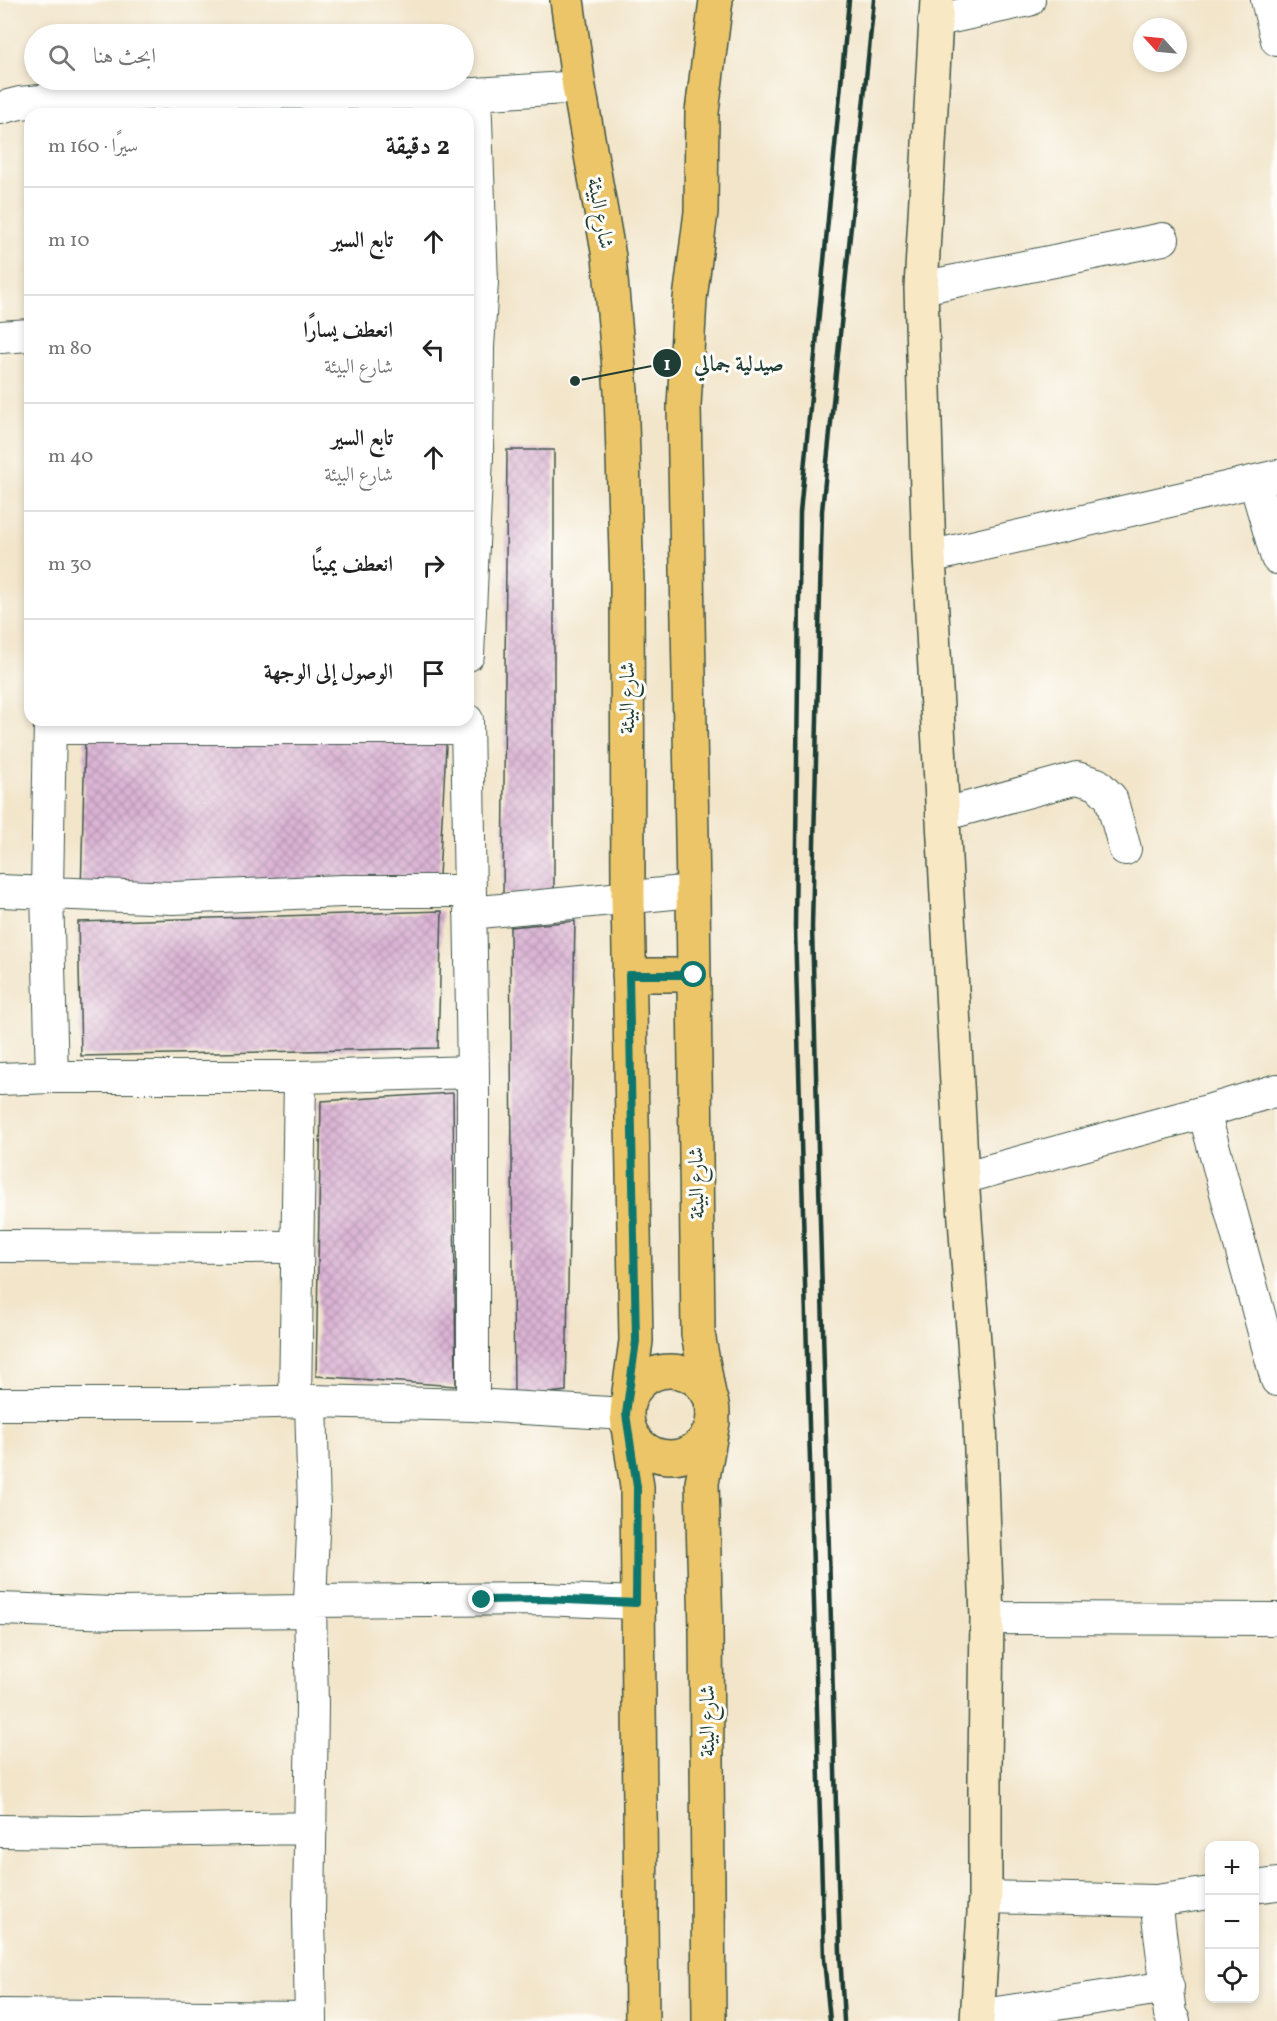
<!DOCTYPE html>
<html lang="ar">
<head>
<meta charset="utf-8">
<style>
  body { margin:0; font-family:Vollkorn,Amiri,serif; background:#f2f2f2; color:#222; direction:rtl }
  .controls { position:absolute; right:18px; bottom:18px; display:grid; overflow:hidden; border-radius:12px; box-shadow:0 3px 9px #0003 }
  .controls button { width:54px; height:54px; display:grid; place-items:center; padding:0; border:0; border-bottom:2px solid #e0e0e0; background:#fff; color:#222; font:30px sans-serif }
  .compass { position:absolute; left:1133px; top:18px; width:54px; height:54px; border-radius:50%; background:#fff; box-shadow:0 3px 9px #0003; rotate:297deg }
  .stop { position:absolute; width:18px; height:18px; margin:-14px; border:4px solid #0f766e; border-radius:50%; background:#fff }
  .stop.end { background:#0f766e; border-color:#fff; box-shadow:0 2px 6px #0008 }
  .list { margin:0; padding:0; list-style:none }
  h2 { display:flex; justify-content:space-between; align-items:center; height:78px; margin:0; padding:0 24px; font-size:26px }
  h2 small { font-size:20px; font-weight:400; color:#767676 }
  .list li { display:grid; grid-template-columns:39px 1fr auto; gap:18px; align-items:center; box-sizing:border-box; height:108px; padding:0 24px; border-top:2px solid #e0e0e0 }
  .list b { display:block; font-size:22px; white-space:nowrap }
  .list p { margin:0; font-size:20px; white-space:nowrap; color:#767676 }
  .list em { font-size:20px; font-style:normal; color:#767676 }
  .icon { flex:none; width:33px; height:33px; fill:none; stroke:currentColor; stroke-width:2; stroke-linecap:round; stroke-linejoin:round }
  .map { position:relative; flex:none; width:1277px; height:2021px; overflow:hidden; direction:ltr }
  .search { position:absolute; background:#fff; box-shadow:0 3px 9px #0003; left:24px; top:24px; width:450px; height:66px; display:flex; align-items:center; gap:15px; box-sizing:border-box; padding:0 21px; border-radius:33px; color:#767676; font-size:22px }
  .panel { position:absolute; background:#fff; box-shadow:0 3px 9px #0003; left:24px; top:108px; width:450px; height:618px; border-radius:18px; direction:rtl }
  .map>svg:first-child { display:block }
</style>
</head>
<body>
<div class="map">
<svg width="1277" height="2021" viewBox="0 0 1277 2021">
  <defs>
    <pattern id="building-cross-hatch" width="8" height="8" patternUnits="userSpaceOnUse" patternTransform="scale(1.5)"><rect width="8" height="8" fill="#dcb4d5"/><path d="M0 0l8 8M0 8l8-8" fill="none" stroke="#b294ae"/></pattern>
  </defs>
  <rect width="100%" height="100%" fill="#fdfcf7"/>
  <filter id="ink" filterUnits="userSpaceOnUse"><feTurbulence type="fractalNoise" baseFrequency=".0167" numOctaves="2"/><feDisplacementMap in="SourceGraphic" scale="12" xChannelSelector="R" yChannelSelector="G"/><feConvolveMatrix kernelMatrix="1 2 1 2 8 2 1 2 1" color-interpolation-filters="sRGB"/></filter>
  <filter id="wash" filterUnits="userSpaceOnUse"><feTurbulence type="fractalNoise" baseFrequency=".008" numOctaves="4" result="noise"/><feDisplacementMap in="SourceGraphic" scale="24" xChannelSelector="R" yChannelSelector="G"/><feGaussianBlur stdDeviation="1.35" result="paint"/><feColorMatrix in="noise" values="0 0 0 0 0 0 0 0 0 0 0 0 0 0 0 0 0 1.4 0 .05"/><feComposite in="paint" operator="in"/></filter>
  <g filter="url(#wash)">
    <rect width="100%" height="100%" fill="#f2e5ca"/>
    <g id="blocks">
      <path fill="url(#building-cross-hatch)" d="M 507,450 L 554,450 L 554,894 L 503,895 Z
        M 447,728 L 439,876 L 81,893 L 85,739 Z
        M 442,911 L 438,1048 L 81,1056 L 78,922 Z
        M 575,921 L 566,1391 L 514,1397 L 510,927 Z
        M 453,1093 L 456,1386 L 316,1376 L 321,1101 Z"/>
    </g>
  </g>
  <g filter="url(#ink)">
    <use href="#blocks" fill-opacity="0" stroke="#3f564a" stroke-width="1.5"/>
    <g fill="none" stroke-linecap="round" stroke-linejoin="round">
      <defs>
        <path id="street" d="M 1267,0 L 1277,40
          M 934,21 L 1029,0
          M 0,108 L 20,103 L 62,99 L 192,92 L 475,94 L 579,87
          M 921,288 L 1163,239
          M 0,337 L 30,335
          M 1255,482 L 1277,558
          M 929,557 L 1277,476
          M 468,655 L 477,456 L 478,347 L 482,282 L 475,94
          M 50,720 L 47,892 L 52,1077
          M 467,720 L 473,1072 L 473,1405
          M 50,728 L 467,728
          M 942,815 L 1077,778 L 1097,784 L 1111,798 L 1125,849
          M 0,891 L 173,898 L 342,891 L 470,891
          M 470,913 L 693,891
          M 0,1079 L 52,1077 L 300,1077 L 473,1072
          M 1204,1112 L 1277,1380
          M 962,1178 L 1204,1112 L 1277,1090
          M 0,1246 L 296,1247
          M 295,1401 L 300,1077
          M 311,1401 L 314,1510 L 310,1601 L 312,1706 L 309,1914 L 311,2021
          M 0,1404 L 201,1404 L 311,1401 L 473,1405 L 626,1414
          M 310,1601 L 543,1599 L 636,1603
          M 0,1609 L 115,1613 L 311,1611
          M 987,1618 L 1277,1619
          M 0,1831 L 82,1832 L 311,1828
          M 1254,1887 L 1277,1884
          M 985,1897 L 1156,1901 L 1210,1893
          M 1156,1901 L 1170,2014 L 1174,2021
          M 0,2015 L 311,2018
          M 977,2016 L 1168,1987"/>
        <path id="secondary" d="M 937,0 L 921,288 L 929,557 L 962,1178 L 980,1424 L 987,1618 L 985,1767 L 985,1897 L 977,2021"/>
        <path id="primary" d="M 567,0 L 579,87 L 609,257 L 621,391 L 627,584 L 628,897 L 636,1341 L 628,1399
          M 629,975 L 694,975
          M627 1414a43 43 0 1 1 86 0a43 43 0 1 1-86 0Z
          M 709,1394 L 698,1334 L 693,891 L 684,406 L 690,299 L 701,212 L 702,112 L 716,0
          M 628,1427 L 637,1487 L 642,2021
          M 709,2021 L 706,1629 L 702,1483 L 713,1422"/>
      </defs>
      <use href="#street" stroke="#3f564a" stroke-width="34"/>
      <use href="#secondary" stroke="#3f564a" stroke-width="36"/>
      <use href="#primary" stroke="#3f564a" stroke-width="36"/>
      <use href="#street" stroke="#fff" stroke-width="32"/>
      <use href="#secondary" stroke="#f8e8c3" stroke-width="33"/>
      <use href="#primary" stroke="#edc569" stroke-width="33"/>
      <path stroke="#1f3d34" stroke-width="4.5" d="M 830,2021 L 824,1959 L 795,927 L 800,512 L 849,0
        M 844,2021 L 840,1953 L 812,927 L 822,511 L 874,0"/>
    </g>
  </g>
  <g fill="none" stroke-linecap="round" stroke-linejoin="round" filter="url(#ink)">
    <path stroke="#0f766e" stroke-width="8" d="M 482,1600 L 543,1599 L 636,1603 L 637,1487 L 626,1414 L 636,1341 L 629,975 L 694,975"/>
  </g>
  <g text-anchor="middle" stroke-width="6" stroke-linejoin="round" paint-order="stroke">
    <g font-size="21" fill="#1f3d34" stroke="#fdfcf7">
      <text transform="translate(601 213) rotate(80)" y="7">شارع البيئة</text>
      <text transform="translate(627 698) rotate(-90)" y="7">شارع البيئة</text>
      <text transform="translate(696 1183) rotate(-91)" y="7">شارع البيئة</text>
      <text transform="translate(707 1721) rotate(-90)" y="7">شارع البيئة</text>
    </g>
  </g>
  <path fill="none" stroke="#1f3d34" stroke-width="2" d="M575 381L667 363"/>
  <g fill="#1f3d34" stroke="#fdfcf7" stroke-width="2">
    <circle cx="575" cy="381" r="6"/>
    <circle cx="667" cy="363" r="15"/>
  </g>
  <g font-size="18" text-anchor="middle" font-weight="bold" fill="#fff">
    <text x="667" y="370">1</text>
  </g>
  <g font-size="22" text-anchor="middle" font-weight="bold" fill="#1f3d34" stroke="#fdfcf7" stroke-width="6" stroke-linejoin="round" paint-order="stroke">
    <text x="739" y="371">صيدلية جمالي</text>
  </g>
</svg>
<div class="controls">
<button>+</button>
<button>−</button>
<button><svg class="icon" aria-label="locate" viewBox="0 0 24 24"><circle cx="12" cy="12" r="6"/><path d="M12 2v4M12 18v4M2 12h4M18 12h4"/></svg></button>
</div>
<svg class="compass" viewBox="-18 -18 36 36"><path d="M0-13l5 13h-10z" fill="#e53935"/><path d="M0 13l5-13h-10z" fill="#767676"/></svg>
<div class="stop" style="left:694px;top:975px"></div>
<div class="stop end" style="left:482px;top:1600px"></div>
<div class="search"><svg class="icon" aria-label="search" viewBox="0 0 24 24"><circle cx="10" cy="10" r="6"/><path d="M15 15l6 6"/></svg>ابحث هنا</div>
<section class="panel">
<h2>2 دقيقة<small>سيرًا · 160 m</small></h2>
<ul class="list">
<li><svg class="icon" aria-label="ahead" viewBox="0 0 24 24"><path d="M12 20V5M6 11l6-6 6 6"/></svg><div><b>تابع السير</b></div><em>10 m</em></li>
<li><svg class="icon" aria-label="left" viewBox="0 0 24 24"><path d="M17 20v-9H6M10 6l-5 5 5 5"/></svg><div><b>انعطف يسارًا</b><p>شارع البيئة</p></div><em>80 m</em></li>
<li><svg class="icon" aria-label="ahead" viewBox="0 0 24 24"><path d="M12 20V5M6 11l6-6 6 6"/></svg><div><b>تابع السير</b><p>شارع البيئة</p></div><em>40 m</em></li>
<li><svg class="icon" aria-label="right" viewBox="0 0 24 24"><path d="M7 20v-9h11M14 6l5 5-5 5"/></svg><div><b>انعطف يمينًا</b></div><em>30 m</em></li>
<li><svg class="icon" aria-label="arrive" viewBox="0 0 24 24"><path d="M6 21V4h12l-3 4 3 4H6"/></svg><div><b>الوصول إلى الوجهة</b></div></li>
</ul>
</section>
</div>
</body>
</html>
